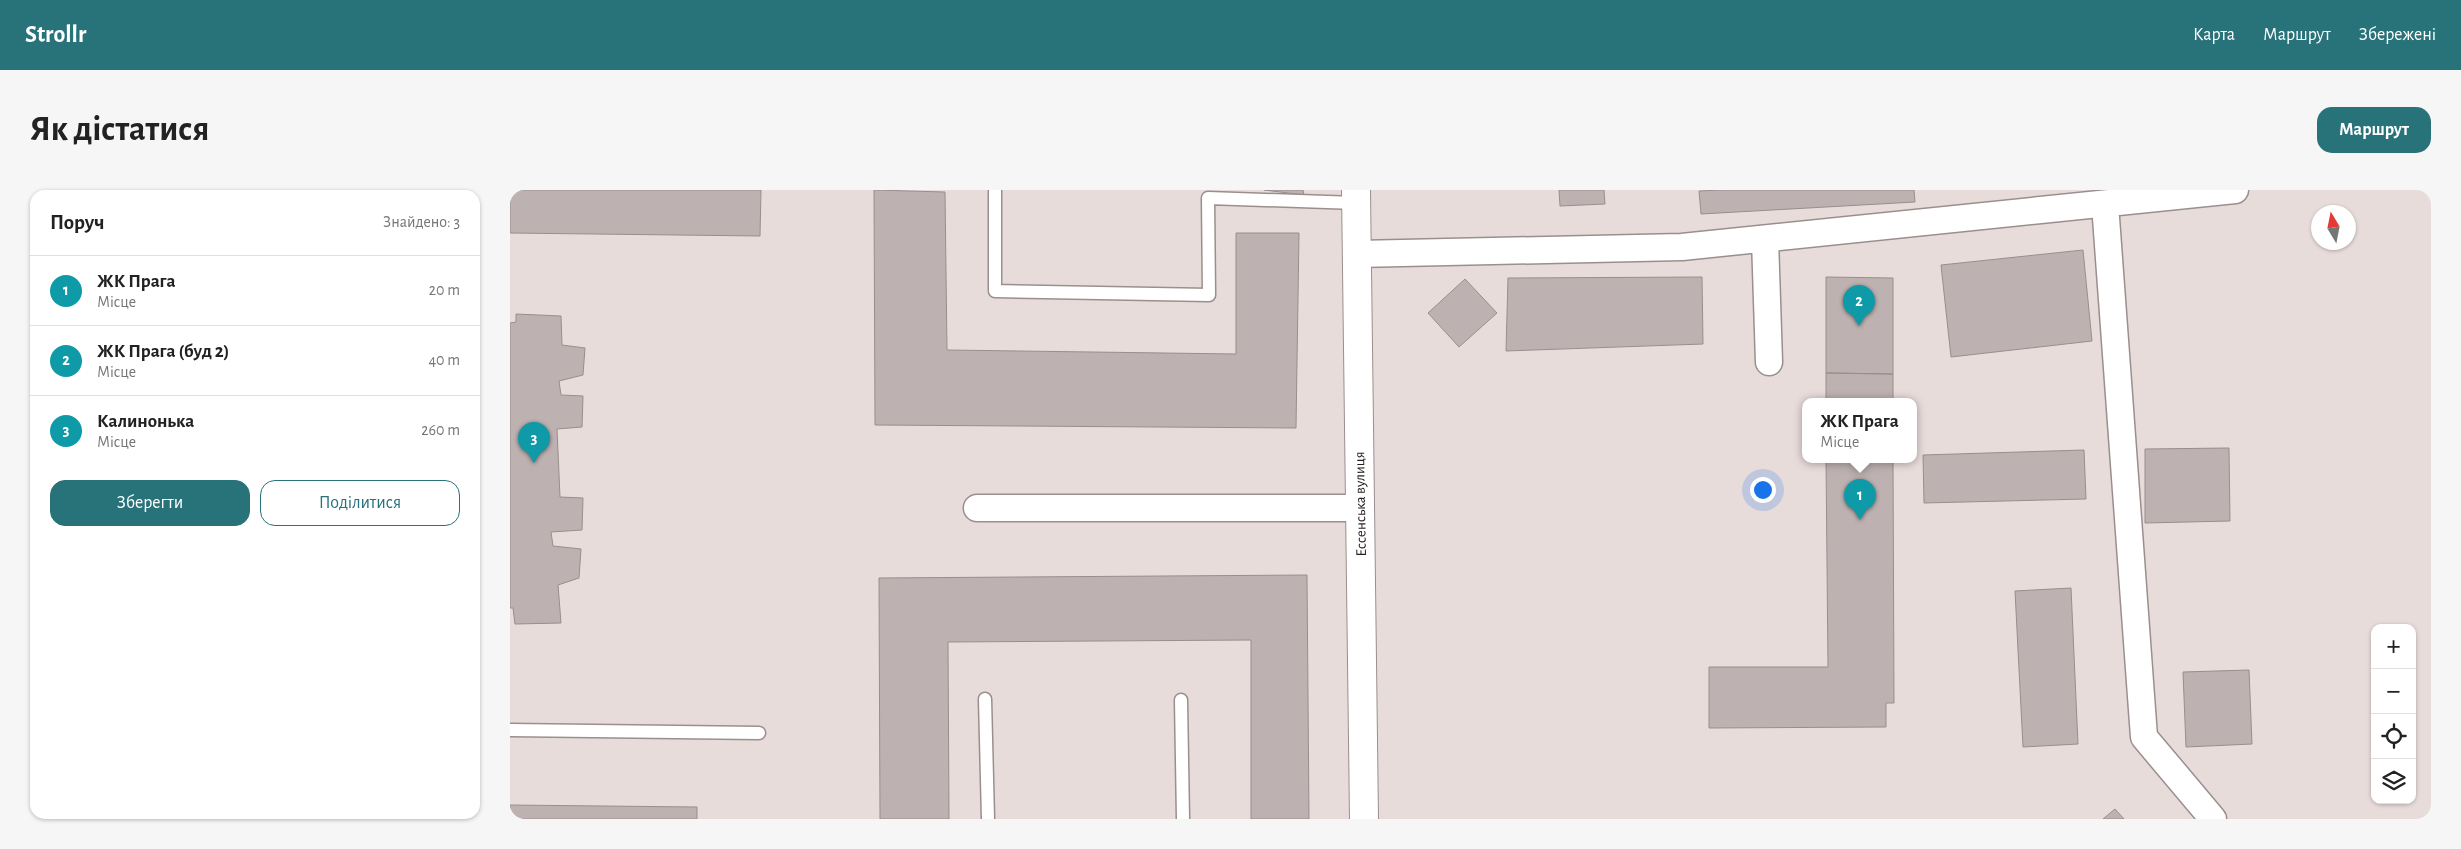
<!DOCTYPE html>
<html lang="uk">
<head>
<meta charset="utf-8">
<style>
  body { margin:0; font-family:"Alegreya Sans",sans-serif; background:#f6f6f6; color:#222 }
  .controls { position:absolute; right:15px; bottom:15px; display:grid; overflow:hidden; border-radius:10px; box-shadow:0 1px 4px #0004 }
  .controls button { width:45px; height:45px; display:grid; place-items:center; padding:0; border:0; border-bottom:1px solid #e0e0e0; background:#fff; color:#222; font:25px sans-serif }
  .compass { position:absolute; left:1801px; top:15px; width:45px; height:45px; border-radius:50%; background:#fff; box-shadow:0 1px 4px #0004; rotate:350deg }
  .you { position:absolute; left:1252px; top:299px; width:18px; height:18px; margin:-12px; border:4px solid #fff; border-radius:50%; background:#1a73e8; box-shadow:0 0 0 8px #1a73e833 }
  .badge { display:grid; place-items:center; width:32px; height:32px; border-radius:50%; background:#28727a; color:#fff; font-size:16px; font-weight:700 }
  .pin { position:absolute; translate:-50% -41px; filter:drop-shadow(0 1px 2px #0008) }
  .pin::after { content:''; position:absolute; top:26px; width:18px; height:15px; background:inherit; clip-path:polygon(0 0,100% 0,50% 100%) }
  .popup { position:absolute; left:1292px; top:208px; width:115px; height:65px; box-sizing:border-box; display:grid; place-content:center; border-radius:10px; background:#fff; filter:drop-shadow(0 1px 4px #0005); font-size:16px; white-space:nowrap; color:#767676 }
  .popup b { font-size:19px; color:#222 }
  .popup::after { content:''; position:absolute; left:50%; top:100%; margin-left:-10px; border:10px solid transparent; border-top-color:#fff }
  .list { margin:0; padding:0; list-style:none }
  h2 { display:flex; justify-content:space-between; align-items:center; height:65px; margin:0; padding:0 20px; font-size:21px }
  h2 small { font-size:16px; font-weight:400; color:#767676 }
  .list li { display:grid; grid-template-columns:32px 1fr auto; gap:15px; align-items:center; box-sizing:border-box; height:70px; padding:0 20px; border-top:1px solid #e0e0e0 }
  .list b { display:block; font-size:19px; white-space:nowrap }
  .list p { margin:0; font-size:16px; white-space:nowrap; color:#767676 }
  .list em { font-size:16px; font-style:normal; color:#767676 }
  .actions { display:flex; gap:10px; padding:15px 20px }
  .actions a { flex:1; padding:11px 0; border:1px solid #28727a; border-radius:15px; text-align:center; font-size:18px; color:#28727a }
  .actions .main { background:#28727a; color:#fff }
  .icon { flex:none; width:28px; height:28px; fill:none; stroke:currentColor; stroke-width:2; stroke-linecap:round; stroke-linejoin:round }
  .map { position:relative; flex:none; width:1921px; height:629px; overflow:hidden; border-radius:15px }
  header { display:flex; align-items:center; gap:30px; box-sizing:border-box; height:70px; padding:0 25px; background:#28727a; color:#fff }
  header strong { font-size:24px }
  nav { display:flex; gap:28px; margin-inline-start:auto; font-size:18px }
  .intro { display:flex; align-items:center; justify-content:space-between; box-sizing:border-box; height:120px; padding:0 30px }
  h1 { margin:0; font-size:35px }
  .button { padding:12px 22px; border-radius:15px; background:#28727a; color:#fff; font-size:18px; font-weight:700 }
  main { display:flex; gap:30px; padding:0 30px }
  aside { flex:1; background:#fff; border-radius:15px; box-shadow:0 1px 4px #0004 }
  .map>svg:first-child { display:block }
</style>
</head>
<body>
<header>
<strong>Strollr</strong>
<nav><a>Карта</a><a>Маршрут</a><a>Збережені</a></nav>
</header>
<div class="intro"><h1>Як дістатися</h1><a class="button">Маршрут</a></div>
<main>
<aside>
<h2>Поруч<small>Знайдено: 3</small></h2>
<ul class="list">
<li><span class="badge" style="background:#0f9aa8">1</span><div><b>ЖК Прага</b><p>Місце</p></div><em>20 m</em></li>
<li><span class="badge" style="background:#0f9aa8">2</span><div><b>ЖК Прага (буд 2)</b><p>Місце</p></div><em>40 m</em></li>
<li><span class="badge" style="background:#0f9aa8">3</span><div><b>Калинонька</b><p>Місце</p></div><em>260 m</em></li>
</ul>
<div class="actions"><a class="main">Зберегти</a><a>Поділитися</a></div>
</aside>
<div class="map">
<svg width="1921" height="629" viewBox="0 0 1921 629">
  <rect width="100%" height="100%" fill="#e8dcdb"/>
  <path fill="#bdb2b1" stroke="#988e8c" d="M 0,0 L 251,0 L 250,46 L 0,43 Z
    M 364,0 L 435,2 L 437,160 L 726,164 L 726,43 L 789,43 L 786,238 L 365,235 Z
    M 754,0 L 793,0 L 794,5 Z
    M 1049,0 L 1094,0 L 1095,14 L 1050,16 Z
    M 1211,0 L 1404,0 L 1405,12 L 1191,24 L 1189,1 Z
    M 1573,60 L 1582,151 L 1441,167 L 1431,75 Z
    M 1192,87 L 1193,154 L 996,161 L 998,88 Z
    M 1316,87 L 1383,88 L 1383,184 L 1316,183 Z
    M 955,89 L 987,123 L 949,157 L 918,123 Z
    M 6,124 L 51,126 L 52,155 L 75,158 L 73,185 L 49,191 L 51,205 L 73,206 L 72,237 L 47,239 L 50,307 L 73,308 L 72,340 L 41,342 L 43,356 L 71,359 L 69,388 L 48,395 L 51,433 L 5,434 L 3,418 L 0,418 L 0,133 L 6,132 Z
    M 1316,183 L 1383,184 L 1383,211 L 1316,211 Z
    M 1719,258 L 1720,331 L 1635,333 L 1635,259 Z
    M 1574,260 L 1576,309 L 1414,313 L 1413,265 Z
    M 1316,269 L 1383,269 L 1384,513 L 1376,513 L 1376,537 L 1199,538 L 1199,477 L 1318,477 Z
    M 797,385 L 799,629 L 741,629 L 741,450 L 438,452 L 439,629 L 370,629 L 369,388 Z
    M 1561,398 L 1568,554 L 1513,557 L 1505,401 Z
    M 1739,480 L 1742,554 L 1676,557 L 1673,482 Z
    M 0,615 L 187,617 L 187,629 L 0,629 Z
    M 1605,619 L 1614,629 L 1593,629 Z"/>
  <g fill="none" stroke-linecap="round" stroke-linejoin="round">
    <defs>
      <path id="lane" d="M 485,0 L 485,101 L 699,105 L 698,8 L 846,13
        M 475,509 L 478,629
        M 671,510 L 673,629
        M 0,540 L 249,543"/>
      <path id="street" d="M 1595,14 L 1634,547 L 1703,629
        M 1255,49 L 1259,172
        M 847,64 L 1172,57 L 1725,0
        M 467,318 L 850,318"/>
      <path id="secondary" d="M 846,0 L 854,629"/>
    </defs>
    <use href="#lane" stroke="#9a8f8e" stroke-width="15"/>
    <use href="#street" stroke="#9a8f8e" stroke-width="29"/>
    <use href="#secondary" stroke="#9a8f8e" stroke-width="30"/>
    <use href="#lane" stroke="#fff" stroke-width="12"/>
    <use href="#street" stroke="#fff" stroke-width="26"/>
    <use href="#secondary" stroke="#fff" stroke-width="28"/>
  </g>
  <g text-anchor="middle" stroke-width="4.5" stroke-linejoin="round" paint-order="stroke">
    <g font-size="15" fill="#24201f" stroke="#fff">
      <text transform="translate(850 314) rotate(-91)" y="5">Ессенська вулиця</text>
    </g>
  </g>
</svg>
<div class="controls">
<button>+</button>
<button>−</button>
<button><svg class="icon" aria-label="locate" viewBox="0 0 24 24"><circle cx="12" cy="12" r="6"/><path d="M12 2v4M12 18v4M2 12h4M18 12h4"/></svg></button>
<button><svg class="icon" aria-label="layers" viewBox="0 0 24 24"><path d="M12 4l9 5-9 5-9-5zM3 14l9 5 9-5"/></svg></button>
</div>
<svg class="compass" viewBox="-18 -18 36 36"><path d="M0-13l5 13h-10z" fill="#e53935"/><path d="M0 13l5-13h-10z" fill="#767676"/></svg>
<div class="you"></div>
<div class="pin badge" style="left:1350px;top:330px;background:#0f9aa8">1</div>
<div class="popup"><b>ЖК Прага</b>Місце</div>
<div class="pin badge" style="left:1349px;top:136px;background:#0f9aa8">2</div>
<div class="pin badge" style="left:24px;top:273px;background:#0f9aa8">3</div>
</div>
</main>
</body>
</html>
